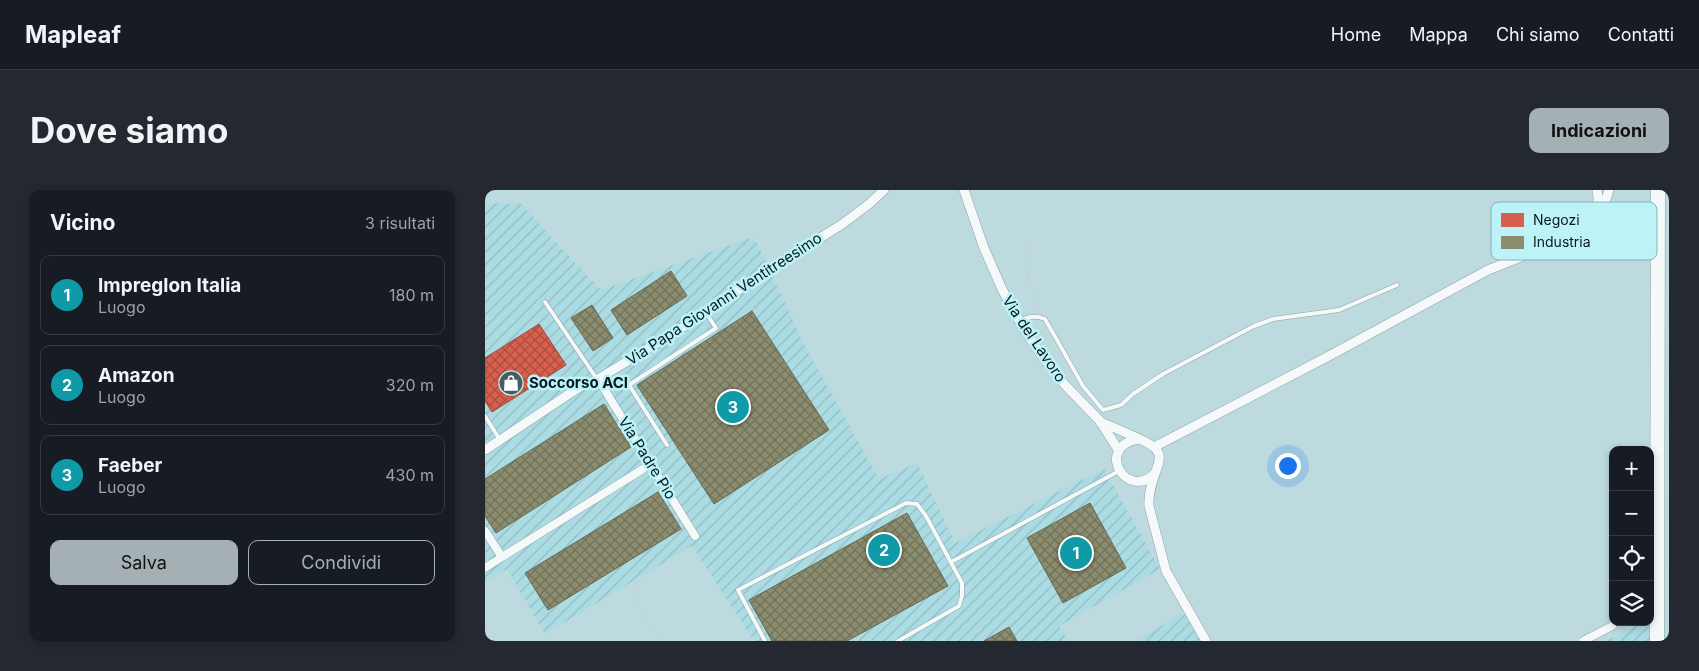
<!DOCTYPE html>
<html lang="it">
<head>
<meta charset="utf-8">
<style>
  body { margin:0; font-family:Inter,sans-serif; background:#242831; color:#f1f3f6 }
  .controls { position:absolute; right:15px; bottom:15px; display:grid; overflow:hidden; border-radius:10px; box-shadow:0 2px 8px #0003 }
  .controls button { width:45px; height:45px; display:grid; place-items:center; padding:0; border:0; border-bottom:1px solid #363941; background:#171b24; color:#f1f3f6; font:25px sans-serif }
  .you { position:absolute; left:802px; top:275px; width:18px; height:18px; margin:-12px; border:4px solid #fff; border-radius:50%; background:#1a73e8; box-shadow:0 0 0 8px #1a73e833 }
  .badge { display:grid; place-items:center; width:32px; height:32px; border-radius:50%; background:#a4b0b3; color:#fff; font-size:16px; font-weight:700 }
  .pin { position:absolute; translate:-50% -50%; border:2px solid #fff; box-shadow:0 1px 5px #0006 }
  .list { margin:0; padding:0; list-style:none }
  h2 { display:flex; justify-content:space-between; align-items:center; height:65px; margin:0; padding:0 20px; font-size:21px }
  h2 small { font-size:16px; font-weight:400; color:#9ea1a6 }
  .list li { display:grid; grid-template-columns:32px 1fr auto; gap:15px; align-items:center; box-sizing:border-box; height:80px; margin:0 10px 10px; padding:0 10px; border:1px solid #363941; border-radius:10px }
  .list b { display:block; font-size:19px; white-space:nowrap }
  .list p { margin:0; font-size:16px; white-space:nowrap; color:#9ea1a6 }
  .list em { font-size:16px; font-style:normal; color:#9ea1a6 }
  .actions { display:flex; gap:10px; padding:15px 20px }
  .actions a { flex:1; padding:11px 0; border:1px solid #a4b0b3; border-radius:10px; text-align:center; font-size:18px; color:#a4b0b3 }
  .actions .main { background:#a4b0b3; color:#111 }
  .icon { flex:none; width:28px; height:28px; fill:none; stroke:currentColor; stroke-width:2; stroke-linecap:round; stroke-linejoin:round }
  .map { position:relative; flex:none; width:1184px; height:451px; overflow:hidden; border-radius:10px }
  header { display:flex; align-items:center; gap:30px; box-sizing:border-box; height:70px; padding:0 25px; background:#171b24; border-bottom:1px solid #363941 }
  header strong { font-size:24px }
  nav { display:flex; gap:28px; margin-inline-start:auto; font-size:18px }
  .intro { display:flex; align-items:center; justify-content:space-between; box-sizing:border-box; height:120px; padding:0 30px }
  h1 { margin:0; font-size:35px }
  .button { padding:12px 22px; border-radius:10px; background:#a4b0b3; color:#111; font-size:18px; font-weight:700 }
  main { display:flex; gap:30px; padding:0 30px }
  aside { flex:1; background:#171b24; border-radius:10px; box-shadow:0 2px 8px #0003 }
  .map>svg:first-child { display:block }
</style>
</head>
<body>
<header>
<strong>Mapleaf</strong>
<nav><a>Home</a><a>Mappa</a><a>Chi siamo</a><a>Contatti</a></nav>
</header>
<div class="intro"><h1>Dove siamo</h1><a class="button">Indicazioni</a></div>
<main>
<aside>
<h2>Vicino<small>3 risultati</small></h2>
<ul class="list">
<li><span class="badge" style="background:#0f9aa8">1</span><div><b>Impreglon Italia</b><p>Luogo</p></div><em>180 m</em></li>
<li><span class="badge" style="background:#0f9aa8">2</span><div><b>Amazon</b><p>Luogo</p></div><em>320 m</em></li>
<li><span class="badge" style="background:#0f9aa8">3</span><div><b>Faeber</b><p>Luogo</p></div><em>430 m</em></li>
</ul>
<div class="actions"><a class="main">Salva</a><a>Condividi</a></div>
</aside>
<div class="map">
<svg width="1184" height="451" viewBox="0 0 1184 451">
  <defs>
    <pattern id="industrial-furrows" width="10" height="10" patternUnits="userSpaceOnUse" patternTransform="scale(1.25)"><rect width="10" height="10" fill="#acdce3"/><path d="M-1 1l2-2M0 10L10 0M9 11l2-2" fill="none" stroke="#92bcc2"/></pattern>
    <pattern id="shops-cross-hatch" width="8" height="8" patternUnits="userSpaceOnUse" patternTransform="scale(1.25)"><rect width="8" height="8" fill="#d6604d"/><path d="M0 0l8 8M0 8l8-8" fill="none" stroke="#ac4e3f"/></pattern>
    <pattern id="industry-cross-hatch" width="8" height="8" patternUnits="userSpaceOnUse" patternTransform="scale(1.25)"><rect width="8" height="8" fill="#8c8c6e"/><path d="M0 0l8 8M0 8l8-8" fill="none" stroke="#70725a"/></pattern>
  </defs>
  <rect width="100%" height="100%" fill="#bddadf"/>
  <path fill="url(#industrial-furrows)" d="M 0,13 L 37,14 L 63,44 L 116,100 L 269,47 L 320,156 L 394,289 L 432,273 L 470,353 L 619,279 L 675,379 L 574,436 L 584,451 L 269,451 L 207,356 L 60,444 L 22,379 L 0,392 Z
    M 698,423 L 717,451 L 651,451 Z
    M 1157,432 L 1165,432 L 1167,451 L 1121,451 Z"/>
  <path fill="url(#shops-cross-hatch)" stroke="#984b3f" d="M 54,134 L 81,175 L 7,222 L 0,211 L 0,168 Z"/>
  <path fill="url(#industry-cross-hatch)" stroke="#646a56" d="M 186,81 L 202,106 L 142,145 L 126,120 Z
    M 107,115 L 128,148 L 108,161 L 86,128 Z
    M 267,121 L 344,240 L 229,314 L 152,195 Z
    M 119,214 L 146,257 L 11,343 L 0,326 L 0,289 Z
    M 173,302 L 196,339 L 63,420 L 40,383 Z
    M 605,313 L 641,378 L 578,413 L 542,348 Z
    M 422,323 L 463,396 L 362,451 L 287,451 L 264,410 Z
    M 524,437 L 532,451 L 499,451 Z"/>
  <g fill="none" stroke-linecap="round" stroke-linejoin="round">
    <defs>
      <path id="service" d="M 60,112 L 112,189
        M 534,131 C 543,127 550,125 560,129 L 598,196 L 618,220 L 636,215 L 648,204 L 678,184 L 769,136 L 788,129 L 854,120 L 912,95
        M 0,226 L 15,250
        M 182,255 L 144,195 L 231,138 L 221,123
        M 466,372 L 634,281
        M 280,451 L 253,400 L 421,313 L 432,314 L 441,326 L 477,393 L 477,406 L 474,416 L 413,451"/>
      <path id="minor" d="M 113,189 L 210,346
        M 0,341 L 17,367 L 166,274
        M 0,378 L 17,367
        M 1098,451 L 1127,436"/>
      <path id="tertiary" d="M 479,0 L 499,58 L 517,99 L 537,136 L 556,165 L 580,195 L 615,231 L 634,261
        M 1112,0 L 1113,7 L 1112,23
        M 615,232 C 626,236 637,241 648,246 C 662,253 681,257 672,278 C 668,290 663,303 664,316 L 681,381 L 721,451
        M 653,249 C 609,257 642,312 670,283
        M 669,257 L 842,167 L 1003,80 L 1088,46 C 1106,36 1119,20 1124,0
        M 0,260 L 93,198 L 113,189 L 221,123 L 267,90 L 356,35 L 384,14 L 399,0"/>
      <path id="motorway" d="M 1172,451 L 1173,0"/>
    </defs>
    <use href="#service" stroke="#8da4a7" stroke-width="5"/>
    <use href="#minor" stroke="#8da4a7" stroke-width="9"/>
    <use href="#tertiary" stroke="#8da4a7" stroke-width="10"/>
    <use href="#motorway" stroke="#8da4a7" stroke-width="15"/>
    <path stroke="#c4cccd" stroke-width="1" stroke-dasharray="4 4" stroke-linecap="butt" d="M 542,54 C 540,66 541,78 544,90 C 547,100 554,109 553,120
      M 176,451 C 171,442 148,408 148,400 C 148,384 194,363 207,353"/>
    <use href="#service" stroke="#f5f9fa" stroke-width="4"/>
    <use href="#minor" stroke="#f5f9fa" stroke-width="8"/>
    <use href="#tertiary" stroke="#f5f9fa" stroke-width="9"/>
    <use href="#motorway" stroke="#f5f9fa" stroke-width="14"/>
  </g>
  <defs>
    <symbol id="shop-disc" viewBox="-11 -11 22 22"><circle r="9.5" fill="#465e62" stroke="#bdf2f9"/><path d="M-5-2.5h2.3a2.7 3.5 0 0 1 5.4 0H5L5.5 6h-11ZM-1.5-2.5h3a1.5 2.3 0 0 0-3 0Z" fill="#fff"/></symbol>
  </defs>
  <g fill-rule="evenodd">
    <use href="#shop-disc" x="12" y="179" width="28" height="28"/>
  </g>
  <g text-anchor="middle" stroke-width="5" stroke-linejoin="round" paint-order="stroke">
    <g font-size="15" fill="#061b1e" stroke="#bdf2f9">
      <text transform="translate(239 109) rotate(-33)" y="5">Via Papa Giovanni Ventitreesimo</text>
      <text transform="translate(549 149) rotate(56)" y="5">Via del Lavoro</text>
      <text transform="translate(162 268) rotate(58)" y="5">Via Padre Pio</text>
    </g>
    <g font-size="15" font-weight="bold" fill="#061b1e" stroke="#bdf2f9" text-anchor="start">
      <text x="44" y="198">Soccorso ACI</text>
    </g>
  </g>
  <rect x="1006" y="12" width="166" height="58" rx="8" fill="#bdf2f9" stroke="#86b2b7" stroke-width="1"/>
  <rect x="1016" y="23" width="23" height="14" fill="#d6604d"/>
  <rect x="1016" y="46" width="23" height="13" fill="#8c8c6e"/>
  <g font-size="14" fill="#061b1e">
    <text x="1048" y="35">Negozi</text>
    <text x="1048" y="57">Industria</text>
  </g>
</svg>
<div class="controls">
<button>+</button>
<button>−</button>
<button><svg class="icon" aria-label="locate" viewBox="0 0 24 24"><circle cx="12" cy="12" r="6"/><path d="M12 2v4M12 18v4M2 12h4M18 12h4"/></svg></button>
<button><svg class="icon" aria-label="layers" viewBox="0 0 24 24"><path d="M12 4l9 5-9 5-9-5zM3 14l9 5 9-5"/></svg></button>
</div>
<div class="you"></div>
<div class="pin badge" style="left:591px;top:363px;background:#0f9aa8">1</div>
<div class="pin badge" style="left:399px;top:360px;background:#0f9aa8">2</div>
<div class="pin badge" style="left:248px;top:217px;background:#0f9aa8">3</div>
</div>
</main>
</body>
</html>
